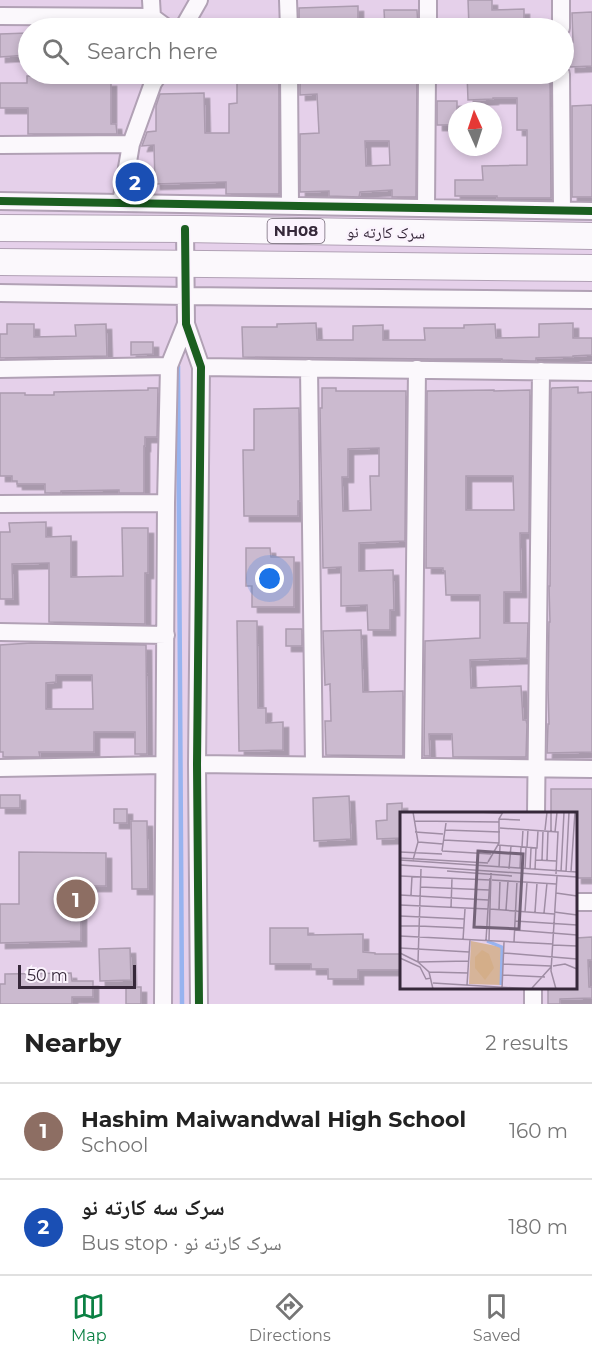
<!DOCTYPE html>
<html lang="en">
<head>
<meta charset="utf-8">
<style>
  body { margin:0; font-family:Montserrat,"Noto Naskh Arabic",sans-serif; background:#f6f6f6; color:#222 }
  .compass { position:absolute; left:448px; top:102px; width:54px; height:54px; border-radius:50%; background:#fff; box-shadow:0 3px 9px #0003; rotate:357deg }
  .scale { position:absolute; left:18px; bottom:15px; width:118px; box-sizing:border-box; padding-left:6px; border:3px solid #36283a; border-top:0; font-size:16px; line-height:21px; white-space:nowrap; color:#36283a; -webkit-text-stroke:4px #fbf3fd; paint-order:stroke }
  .you { position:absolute; left:270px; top:579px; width:21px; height:21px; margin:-15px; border:4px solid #fff; border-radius:50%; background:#1a73e8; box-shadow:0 0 0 9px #1a73e833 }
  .badge { display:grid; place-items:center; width:39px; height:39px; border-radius:50%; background:#0b8043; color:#fff; font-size:20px; font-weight:700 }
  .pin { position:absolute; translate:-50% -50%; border:3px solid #fff; box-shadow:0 2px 6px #0006 }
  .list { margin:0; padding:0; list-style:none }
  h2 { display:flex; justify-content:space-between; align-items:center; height:78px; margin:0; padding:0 24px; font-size:26px }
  h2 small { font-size:20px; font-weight:400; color:#767676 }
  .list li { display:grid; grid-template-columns:39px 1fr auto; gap:18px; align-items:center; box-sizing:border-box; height:96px; padding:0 24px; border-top:2px solid #e0e0e0 }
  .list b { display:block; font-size:22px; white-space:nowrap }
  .list p { margin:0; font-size:20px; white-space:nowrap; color:#767676 }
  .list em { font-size:20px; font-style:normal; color:#767676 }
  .icon { flex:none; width:33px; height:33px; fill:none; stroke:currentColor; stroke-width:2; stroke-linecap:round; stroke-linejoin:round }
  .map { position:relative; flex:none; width:592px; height:1004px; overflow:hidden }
  .search { position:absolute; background:#fff; box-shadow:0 3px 9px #0003; left:18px; right:18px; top:18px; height:66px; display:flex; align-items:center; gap:15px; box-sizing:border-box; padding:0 21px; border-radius:33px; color:#767676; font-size:22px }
  .sheet { height:270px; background:#fff }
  nav { display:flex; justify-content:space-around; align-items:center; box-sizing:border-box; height:84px; border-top:2px solid #e0e0e0; background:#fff; font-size:16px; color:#767676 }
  nav a { display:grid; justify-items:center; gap:3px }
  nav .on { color:#0b8043 }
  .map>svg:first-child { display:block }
</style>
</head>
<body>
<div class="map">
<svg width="592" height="1004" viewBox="0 0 592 1004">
  <defs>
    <filter id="shadow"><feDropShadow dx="5.5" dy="5.5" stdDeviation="0" flood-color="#0004"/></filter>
  </defs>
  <rect width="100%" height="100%" fill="#e5d0ea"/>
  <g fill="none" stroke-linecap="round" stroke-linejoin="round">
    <path stroke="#97b3ef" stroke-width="4.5" d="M 178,366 L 182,1004"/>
  </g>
  <path fill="#cbbacf" stroke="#ac9cb0" stroke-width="1.5" fill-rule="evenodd" filter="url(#shadow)" d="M 468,0 L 492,0 L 492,10 L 524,9 L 524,28 L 469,28 Z
    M 358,6 L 358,28 L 299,28 L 299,8 Z
    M 384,10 L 417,10 L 418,28 L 385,28 Z
    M 592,12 L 592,66 L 570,67 L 569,42 L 573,42 L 572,13 Z
    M 28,33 L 28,55 L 0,57 L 0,34 Z
    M 237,74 L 279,74 L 279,194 L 226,194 L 226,182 L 155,184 L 154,145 L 142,146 L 147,132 L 156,131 L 156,106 L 160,94 L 204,93 L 205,133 L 229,133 L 229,104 L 237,103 Z
    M 300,74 L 417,74 L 416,197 L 392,197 L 392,190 L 360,192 L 359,197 L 329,196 L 329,191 L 300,192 L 300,134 L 319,133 L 317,94 L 300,95 ZM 365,141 L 389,141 L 390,165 L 366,166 Z
    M 467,74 L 550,74 L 551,198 L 497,198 L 497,196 L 455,196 L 455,180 L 483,180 L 482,166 L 527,165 L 527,130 L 517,130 L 517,98 L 493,98 L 493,99 L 468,100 Z
    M 27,76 L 55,76 L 56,79 L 77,79 L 77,82 L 111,81 L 111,124 L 116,124 L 117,134 L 28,134 L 28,108 L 0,108 L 0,83 L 27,83 Z
    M 437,101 L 457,101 L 457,116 L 454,116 L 454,125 L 437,125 Z
    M 592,105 L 592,197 L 572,197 L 572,106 Z
    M 316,323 L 317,340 L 353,340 L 353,326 L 383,325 L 383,340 L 425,340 L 424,328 L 464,328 L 464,325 L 495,324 L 496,338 L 539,337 L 539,324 L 573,323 L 573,338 L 592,338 L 592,355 L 573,356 L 573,357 L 536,358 L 536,361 L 531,361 L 502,360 L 502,359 L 433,359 L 243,357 L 242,327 L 277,327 L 277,324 Z
    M 7,324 L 34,324 L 34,337 L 76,336 L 75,325 L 106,324 L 107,356 L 0,358 L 0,334 L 7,334 Z
    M 131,342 L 153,342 L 153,354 L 131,355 Z
    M 578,387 L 578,393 L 592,392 L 592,752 L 547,753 L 548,724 L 549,724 L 548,688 L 549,622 L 550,622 L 549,586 L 550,586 L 551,390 L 552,388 Z
    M 148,388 L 158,388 L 157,437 L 145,437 L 145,446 L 144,446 L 144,493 L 119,493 L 119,490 L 61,491 L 61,493 L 45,493 L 45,484 L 17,484 L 17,481 L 12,481 L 12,476 L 0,476 L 0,393 L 25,393 L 25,395 L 54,395 L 54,392 L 148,390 Z
    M 322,388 L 336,388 L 336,391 L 406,391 L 405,541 L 359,543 L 359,571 L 393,570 L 394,610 L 390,610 L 390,630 L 368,630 L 367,605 L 341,606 L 341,567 L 323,568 L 320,408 L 322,408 ZM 379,448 L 379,476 L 370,476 L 371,510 L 343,511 L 342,477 L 348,477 L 348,449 Z
    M 494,390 L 494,391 L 530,390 L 529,533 L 520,533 L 521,592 L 504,592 L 504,623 L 528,623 L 527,658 L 470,660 L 471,688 L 521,686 L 523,720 L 526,720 L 527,724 L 526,757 L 453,757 L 452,734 L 429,734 L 430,756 L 424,756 L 425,641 L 480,638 L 480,595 L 446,595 L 445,571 L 443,571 L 443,568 L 426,568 L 427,391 ZM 466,476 L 513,476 L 514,510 L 466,510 Z
    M 299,408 L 300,501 L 298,501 L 298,516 L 244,516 L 243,450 L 254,450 L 254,409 Z
    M 46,522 L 46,537 L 71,536 L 71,577 L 74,577 L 123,576 L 122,528 L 148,528 L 148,573 L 145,573 L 145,624 L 49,622 L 49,563 L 12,564 L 13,599 L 0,599 L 0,532 L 10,532 L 9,523 Z
    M 246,548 L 270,548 L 271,557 L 294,557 L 294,607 L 252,607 L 252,586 L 246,586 Z
    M 237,621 L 257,621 L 258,708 L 266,708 L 266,723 L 283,722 L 283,750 L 239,751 Z
    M 286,629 L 302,629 L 302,646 L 286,646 Z
    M 361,630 L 363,692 L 403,691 L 403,756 L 326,755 L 325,721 L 331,721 L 330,684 L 325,685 L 323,631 Z
    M 31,643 L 146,645 L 147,754 L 135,754 L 135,732 L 94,732 L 94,752 L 39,752 L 40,757 L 3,757 L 3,752 L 0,752 L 0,645 ZM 56,675 L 92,675 L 93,709 L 46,709 L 46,683 L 56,682 Z
    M 551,789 L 592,789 L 592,878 L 576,878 L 576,813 L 551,813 Z
    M 0,795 L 20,795 L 20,808 L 0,808 Z
    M 349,796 L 351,839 L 314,841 L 313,798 Z
    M 402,803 L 402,838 L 377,839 L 376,821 L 387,820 L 387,804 Z
    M 114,809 L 127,809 L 127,823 L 114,823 Z
    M 131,821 L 147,821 L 148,889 L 132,889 Z
    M 19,852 L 106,853 L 106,886 L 71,886 L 71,914 L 81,913 L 81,941 L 0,943 L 0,904 L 19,904 Z
    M 270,928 L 308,928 L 308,935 L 363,934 L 363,952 L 375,953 L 375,954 L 402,954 L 402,970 L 358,970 L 358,979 L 328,979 L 328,969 L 311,969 L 311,964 L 270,964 Z
    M 592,937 L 592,960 L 588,960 L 589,987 L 592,987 L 592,998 L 560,999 L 560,1004 L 548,1004 L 548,987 L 576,987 L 576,938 Z
    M 130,948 L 131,980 L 100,981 L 99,949 Z
    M 71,973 L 72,981 L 93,981 L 93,997 L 72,997 L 72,1004 L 0,1004 L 0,984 L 5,984 L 5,974 Z
    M 126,987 L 141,987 L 141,1004 L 126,1004 Z"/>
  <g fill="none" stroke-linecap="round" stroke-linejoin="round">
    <defs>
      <path id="minor" d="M 151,0 L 152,17
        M 288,0 L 289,28
        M 561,0 L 561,28
        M 0,16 L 152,17 L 167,28
        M 183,28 L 199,0
        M 428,28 L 428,0
        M 289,74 L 290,205
        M 561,74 L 562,210
        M 0,145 L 131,144
        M 0,201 L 592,211
        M 121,203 L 131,144 L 153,83 L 159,74
        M 426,208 L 427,74
        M 185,229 L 186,324 L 201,367 L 197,764 L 199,1004
        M 0,293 L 186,296 L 592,300
        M 201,367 L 592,372
        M 309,368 L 314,765
        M 0,369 L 169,366
        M 0,504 L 166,503
        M 0,632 L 166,635
        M 197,764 L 592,769
        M 413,767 L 417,369
        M 0,768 L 164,765
        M 536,814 L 541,371
        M 576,902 L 592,902
        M 163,1004 L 166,503 L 169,366 L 186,324
        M 533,1004 L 533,988"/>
      <path id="highway" d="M 0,228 L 185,229 L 592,236
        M 0,262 L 592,268"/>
    </defs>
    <use href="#minor" stroke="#b1a1b5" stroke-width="20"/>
    <use href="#highway" stroke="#b1a1b5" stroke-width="28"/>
    <use href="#minor" stroke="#fbf8fc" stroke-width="16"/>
    <use href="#highway" stroke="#fbf8fc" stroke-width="26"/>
    <defs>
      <path id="cycleway" d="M 0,201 L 592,211
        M 185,229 L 186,324 L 201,367 L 197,764 L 199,1004"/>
    </defs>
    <use href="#cycleway" stroke="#fbf3fd" stroke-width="11"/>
    <use href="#cycleway" stroke="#1b5e20" stroke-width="8"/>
  </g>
  <g text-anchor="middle" stroke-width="5" stroke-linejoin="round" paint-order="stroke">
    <rect fill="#fbf3fd" stroke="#716574" stroke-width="1.5" x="267.5" y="219" width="57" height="24" rx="4.5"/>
    <g font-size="15" font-weight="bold" fill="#36283a">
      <text x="296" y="236">NH08</text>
    </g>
    <g font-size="16" fill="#36283a" stroke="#fbf3fd">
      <text transform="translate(386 232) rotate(1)" y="6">سرک کارته نو</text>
    </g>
  </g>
  <g transform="translate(400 812)">
    <rect width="177" height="177" fill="#e5d0ea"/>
    <path d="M 71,129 L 101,135 L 101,173 L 69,172 Z" fill="#d6b499"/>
    <path d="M 82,138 L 89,142 L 94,156 L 85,168 L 75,156 L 75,145 Z" fill="#d4ae89"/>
    <path fill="none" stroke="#97b3ef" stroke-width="3" d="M 87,129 L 102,135 L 101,173"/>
    <path fill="none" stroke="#9f8da4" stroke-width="1.5" d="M 13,0 L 18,30 L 13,48M 39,0 L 73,0M 77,0 L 102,1M 99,7 L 120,8M 14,9 L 99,10M 100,16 L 158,20 L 156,62M 45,18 L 100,20M 145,18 L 147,0M 151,19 L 151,0M 15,20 L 43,22M 155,20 L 157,0M 44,28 L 99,31M 18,30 L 43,32M 98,33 L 137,36 L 138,18M 122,35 L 123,17M 127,35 L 128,17M 42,39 L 91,42M 42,39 L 46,11M 0,40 L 42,42M 0,46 L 88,51M 0,48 L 177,60M 136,48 L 156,49M 142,48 L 143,19M 147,48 L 148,19M 88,50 L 99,31 L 99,7 L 103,0M 0,53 L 177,65M 99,56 L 100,34M 21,57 L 18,150 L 29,160 L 33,177M 109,57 L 111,34M 120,57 L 121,35M 125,58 L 126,36M 130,58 L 131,36M 135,58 L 136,36M 47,59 L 112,64M 161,60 L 164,0M 166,60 L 169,0M 171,60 L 175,0M 0,64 L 90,68M 92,68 L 156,72M 20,75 L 89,78M 156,81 L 177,84M 0,83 L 88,88M 11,83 L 12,64M 0,93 L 88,97M 51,96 L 52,66M 90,97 L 154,102M 99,98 L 100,68M 106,98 L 108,69M 125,100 L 127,70M 135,100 L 137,71M 154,100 L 177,103M 144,101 L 147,71M 0,104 L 64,107M 115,109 L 177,113M 0,114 L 19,114M 19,114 L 64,116M 114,118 L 177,123M 0,124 L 153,132M 63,128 L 65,97M 86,128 L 90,66M 89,128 L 91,61M 114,130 L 117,69M 153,133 L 177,134M 0,136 L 69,140M 0,141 L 18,150 L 69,149M 104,141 L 177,147M 0,146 L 20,155 L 26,167 L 31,166M 103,152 L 151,154M 153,154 L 165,152 L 177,157M 29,160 L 68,161M 103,163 L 145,165M 33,171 L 132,177M 67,173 L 70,128M 132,176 L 151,155M 102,177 L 104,130M 156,177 L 151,159 L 157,64"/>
    <path fill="#736378" fill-opacity="0.15" stroke="#736378" stroke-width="3" d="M 78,39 L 123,42 L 119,117 L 74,115 Z"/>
    <rect width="177" height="177" fill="none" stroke="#36283a" stroke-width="3"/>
  </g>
</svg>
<svg class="compass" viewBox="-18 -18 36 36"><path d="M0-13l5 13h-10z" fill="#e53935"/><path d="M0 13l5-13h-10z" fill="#767676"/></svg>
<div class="scale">50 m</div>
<div class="you"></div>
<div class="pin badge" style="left:76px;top:899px;background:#8d6e63">1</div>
<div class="pin badge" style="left:135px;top:182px;background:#1a4fb4">2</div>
<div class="search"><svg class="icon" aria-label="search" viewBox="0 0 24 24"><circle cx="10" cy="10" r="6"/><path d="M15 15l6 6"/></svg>Search here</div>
</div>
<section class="sheet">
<h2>Nearby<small>2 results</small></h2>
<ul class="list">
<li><span class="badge" style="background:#8d6e63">1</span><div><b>Hashim Maiwandwal High School</b><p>School</p></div><em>160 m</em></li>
<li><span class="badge" style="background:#1a4fb4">2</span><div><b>سرک سه کارته نو</b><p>Bus stop · سرک کارته نو</p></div><em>180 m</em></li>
</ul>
</section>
<nav>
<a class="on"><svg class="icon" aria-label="map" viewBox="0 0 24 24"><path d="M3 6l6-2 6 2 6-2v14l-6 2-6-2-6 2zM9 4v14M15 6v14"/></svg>Map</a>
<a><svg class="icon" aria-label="directions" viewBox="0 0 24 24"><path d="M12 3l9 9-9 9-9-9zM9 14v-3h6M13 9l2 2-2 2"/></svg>Directions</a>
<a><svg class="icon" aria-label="saved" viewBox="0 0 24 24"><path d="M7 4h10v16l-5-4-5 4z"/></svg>Saved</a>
</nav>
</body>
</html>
